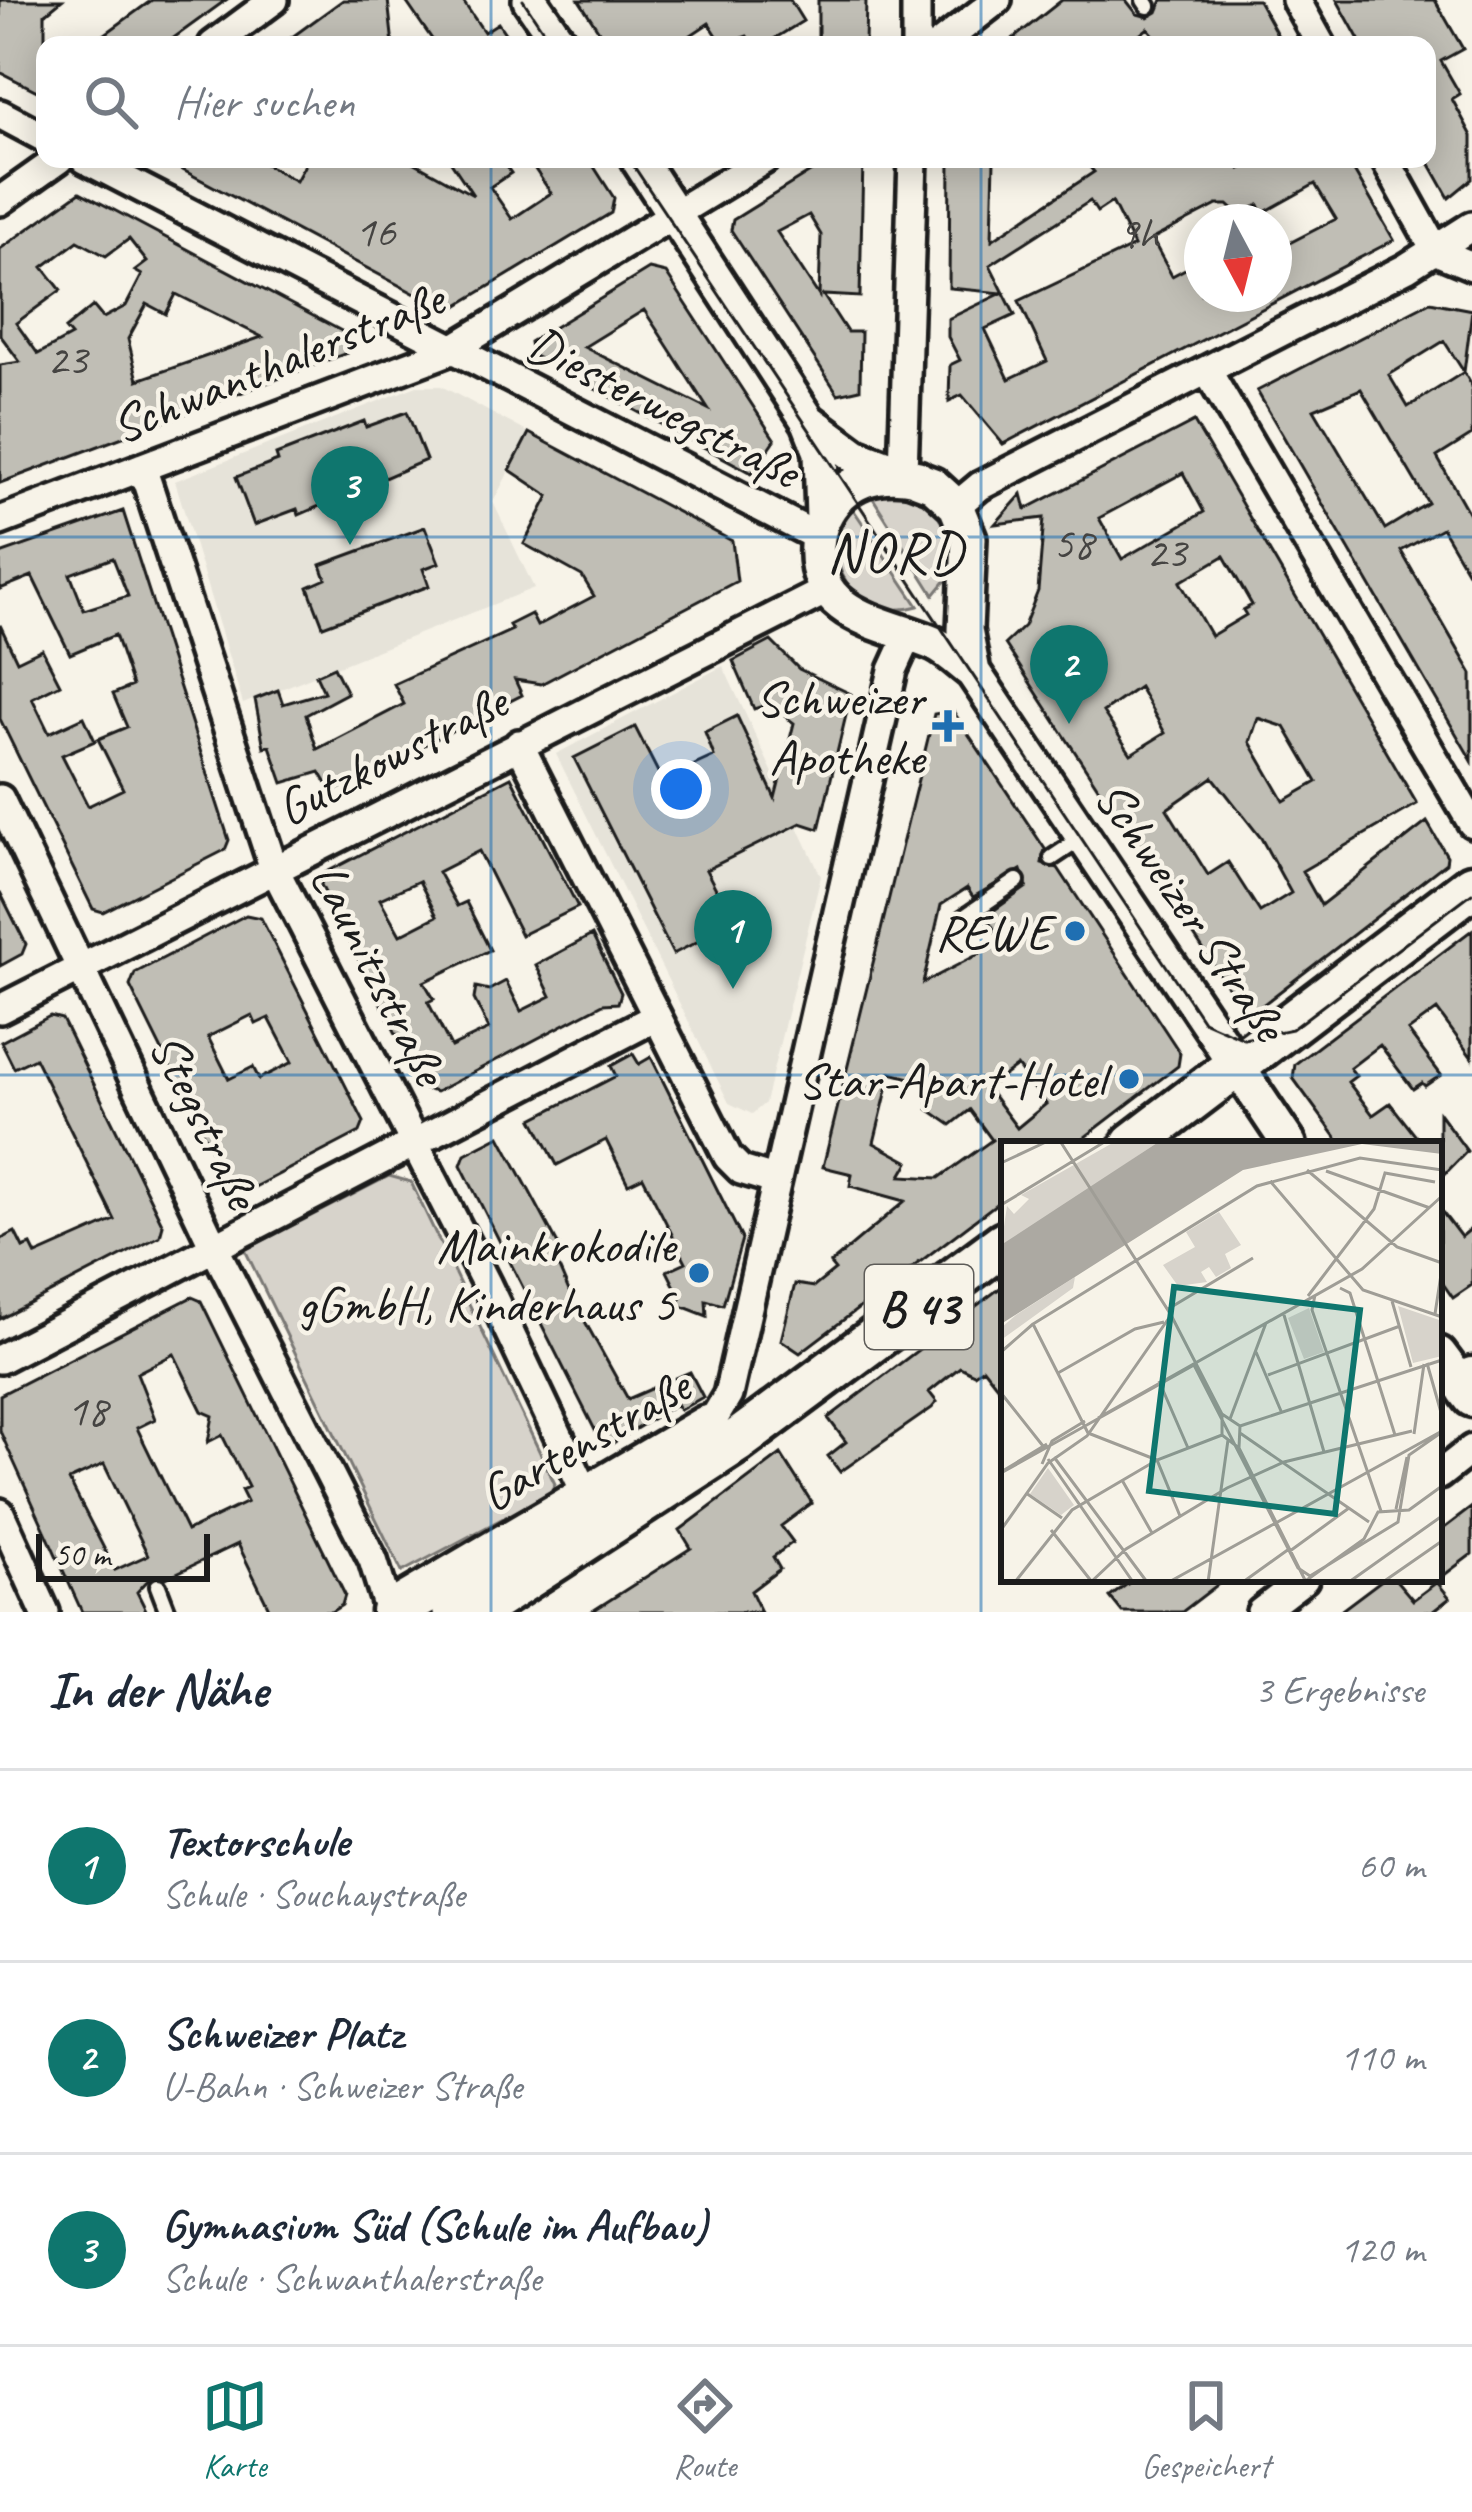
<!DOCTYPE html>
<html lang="de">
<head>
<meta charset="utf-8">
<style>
  body { margin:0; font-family:Caveat,sans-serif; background:#f2f2f3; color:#1f2937 }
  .compass { position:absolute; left:1184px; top:204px; width:108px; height:108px; border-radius:50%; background:#fff; box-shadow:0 6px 30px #0003; rotate:173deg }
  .scale { position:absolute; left:36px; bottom:30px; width:174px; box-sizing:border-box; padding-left:12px; border:6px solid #1c1c1c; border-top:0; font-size:33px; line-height:42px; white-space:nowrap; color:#1c1c1c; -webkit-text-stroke:9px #f7f3e8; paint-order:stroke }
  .you { position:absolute; left:681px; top:789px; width:42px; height:42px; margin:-30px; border:9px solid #fff; border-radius:50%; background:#1a73e8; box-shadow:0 0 0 18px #1a73e833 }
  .badge { display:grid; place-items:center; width:78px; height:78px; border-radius:50%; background:#0f766e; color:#fff; font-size:39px; font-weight:700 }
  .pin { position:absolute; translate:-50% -99px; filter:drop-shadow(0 3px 6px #0008) }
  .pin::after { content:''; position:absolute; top:63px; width:42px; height:36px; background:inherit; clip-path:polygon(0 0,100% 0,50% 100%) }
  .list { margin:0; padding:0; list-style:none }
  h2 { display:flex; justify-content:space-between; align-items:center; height:156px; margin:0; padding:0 48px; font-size:51px }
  h2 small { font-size:39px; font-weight:400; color:#747a83 }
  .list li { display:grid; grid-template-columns:78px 1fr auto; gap:36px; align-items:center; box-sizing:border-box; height:192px; padding:0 48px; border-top:3px solid #e0e1e3 }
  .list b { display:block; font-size:45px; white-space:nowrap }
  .list p { margin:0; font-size:39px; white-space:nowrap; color:#747a83 }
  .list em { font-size:39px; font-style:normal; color:#747a83 }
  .icon { flex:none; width:66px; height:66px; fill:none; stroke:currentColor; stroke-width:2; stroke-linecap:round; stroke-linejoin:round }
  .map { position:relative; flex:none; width:1472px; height:1612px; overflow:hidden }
  .search { position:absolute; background:#fff; box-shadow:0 6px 30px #0003; left:36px; right:36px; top:36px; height:132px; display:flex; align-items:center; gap:30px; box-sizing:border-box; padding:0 42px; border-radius:24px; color:#747a83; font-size:45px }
  .sheet { height:732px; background:#fff }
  nav { display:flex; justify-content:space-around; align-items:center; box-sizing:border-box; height:168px; border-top:3px solid #e0e1e3; background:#fff; font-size:33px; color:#747a83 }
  nav a { display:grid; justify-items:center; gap:6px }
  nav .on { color:#0f766e }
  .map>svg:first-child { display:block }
</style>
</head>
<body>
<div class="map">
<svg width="1472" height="1612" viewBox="0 0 1472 1612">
  <rect width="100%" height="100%" fill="#f7f3e8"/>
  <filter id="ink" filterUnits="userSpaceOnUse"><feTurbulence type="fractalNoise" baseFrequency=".00833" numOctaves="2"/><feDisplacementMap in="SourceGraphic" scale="24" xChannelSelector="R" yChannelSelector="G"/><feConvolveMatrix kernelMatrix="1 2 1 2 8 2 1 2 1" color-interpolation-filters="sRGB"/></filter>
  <g filter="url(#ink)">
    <path fill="#e6e3d9" d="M 417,386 L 441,386 L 529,433 L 493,502 L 534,588 L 243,704 L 175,481 Z
      M 723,666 L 821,876 L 765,1103 L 752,1114 L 729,1103 L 556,754 Z"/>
    <path fill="#d7d3cb" stroke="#7a7874" stroke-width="3" d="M 890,493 L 922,496 L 955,523 L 952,573 L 934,595 L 871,495 Z
      M 851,506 L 918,606 C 855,625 813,557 851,506 Z
      M 389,1176 L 411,1182 L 555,1484 L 549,1494 L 402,1572 L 245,1250 Z"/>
    <path fill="#c0beb5" stroke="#1c1c1c" stroke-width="3" fill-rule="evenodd" d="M 0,0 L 62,0 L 45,14 L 45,95 L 0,72 Z
      M 152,0 L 226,0 L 164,45 L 90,45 Z
      M 343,0 L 388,0 L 393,45 L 281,45 Z
      M 405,0 L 462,0 L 484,32 L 498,23 L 513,45 L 436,45 Z
      M 579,0 L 790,0 L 803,21 L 764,45 L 753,45 L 747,36 L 723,45 L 709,23 L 676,45 L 608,45 Z
      M 818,0 L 866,0 L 865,45 L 818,45 Z
      M 1062,0 L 1126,0 L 1137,14 L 1148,17 L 1157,12 L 1162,0 L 1258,0 L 1283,45 L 1162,45 L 1148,28 L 1127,45 L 1005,45 Z
      M 1337,0 L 1435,0 L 1463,49 L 1441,61 L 1460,94 L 1452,99 L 1472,136 L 1472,179 L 1449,198 L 1427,159 L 1427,45 L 1362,45 Z
      M 162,159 L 256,159 L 296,181 L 308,159 L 408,159 L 473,195 L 449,159 L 501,159 L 511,173 L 490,187 L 512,219 L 551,193 L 528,159 L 589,159 L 614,198 L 611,213 L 455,307 L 440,307 Z
      M 831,159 L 863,159 L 860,297 L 823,295 L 847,332 L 861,332 L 860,389 L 838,394 L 731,230 L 733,220 ZM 809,215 L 821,235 L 819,296 L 777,232 Z
      M 950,159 L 994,159 L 992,240 L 1094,172 L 1083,159 L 1224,159 L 1228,165 L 1235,161 L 1240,169 L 1259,159 L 1347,159 L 1394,240 L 1003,444 L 962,395 L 949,401 L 950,365 L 960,360 L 948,337 L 948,319 L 1002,293 L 949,288 ZM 1315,184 L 1336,219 L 1274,251 L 1274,294 L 1202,294 L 1202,260 L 1172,276 L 1152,239 L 1217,205 L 1228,205 L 1239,215 L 1259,205 L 1263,213 ZM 1090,201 L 1097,212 L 1112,202 L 1134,246 L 1019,301 L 1047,361 L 1009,379 L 985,329 L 1015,315 L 990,265 Z
      M 80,192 L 349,335 L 347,353 L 0,483 L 0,365 L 20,362 L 0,335 L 0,249 ZM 129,239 L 147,262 L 135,271 L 142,275 L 126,306 L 103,318 L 93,306 L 65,329 L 71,336 L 38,354 L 16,323 L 61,290 L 43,267 L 78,241 L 106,256 ZM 176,294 L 262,337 L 138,380 L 128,339 L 147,304 L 166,314 Z
      M 649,269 L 666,273 L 775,440 L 752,473 L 532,355 L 530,342 ZM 644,310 L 663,339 L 708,409 L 584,347 Z
      M 1430,302 L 1472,310 L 1464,372 L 1444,341 L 1389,375 L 1408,407 L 1464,372 L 1472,386 L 1472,435 L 1437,457 L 1472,519 L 1472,579 L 1442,528 L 1401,551 L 1472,674 L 1472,761 L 1257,391 ZM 1361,389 L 1428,503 L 1385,529 L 1314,409 Z
      M 407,412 L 426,460 L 299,515 L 297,509 L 254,525 L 236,477 L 278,461 L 276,455 L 364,421 L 366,427 Z
      M 1194,422 L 1417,804 L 1302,871 L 1321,905 L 1427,822 L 1447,856 L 1446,863 L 1247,1017 L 1005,644 L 1024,626 L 1038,591 L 1044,518 L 995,524 L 1022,494 L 1026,509 ZM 1183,473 L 1204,512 L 1122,559 L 1099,518 ZM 1224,556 L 1252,605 L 1243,610 L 1246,615 L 1211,636 L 1180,582 ZM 1139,687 L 1165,733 L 1131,754 L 1103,712 ZM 1258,718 L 1285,727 L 1317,782 L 1284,801 L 1250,742 ZM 1213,777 L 1261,838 L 1291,893 L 1260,912 L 1228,862 L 1208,875 L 1167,809 Z
      M 529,433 L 732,541 L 737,581 L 541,684 L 515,680 L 522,695 L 332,792 L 320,772 L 283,783 L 270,746 L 264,747 L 255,699 L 278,690 L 283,704 L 324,692 L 316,675 L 334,667 L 347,693 L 306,715 L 317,749 L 404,704 L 394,684 L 512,630 L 509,625 L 531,614 L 537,626 L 594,596 L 582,576 L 524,544 L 549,496 L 510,470 Z
      M 123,511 L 229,840 L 225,850 L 103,912 L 93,909 L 0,719 L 0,625 L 17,661 L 42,649 L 60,684 L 32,698 L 49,733 L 84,717 L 95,741 L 62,755 L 88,806 L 123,789 L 98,739 L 127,727 L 113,694 L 132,686 L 115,635 L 70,654 L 32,576 L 0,589 L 0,554 ZM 113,558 L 128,596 L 84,610 L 70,574 Z
      M 425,527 L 439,563 L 423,569 L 429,586 L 323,626 L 308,587 L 326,579 L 321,565 Z
      M 771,641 L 799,669 L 851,694 L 819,829 L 801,823 L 706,870 L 734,923 L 673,954 L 574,758 L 635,727 L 662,780 L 714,756 L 705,732 L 737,716 L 775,798 L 794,723 L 769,704 L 754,709 L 733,661 Z
      M 953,711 L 1045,849 L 1042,863 L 1058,868 L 1180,1053 L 1178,1066 L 1076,1144 L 1004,1144 L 1004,1198 L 800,1353 L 781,1340 L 795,1284 L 814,1287 L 835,1270 L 830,1264 L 905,1201 L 850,1186 L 852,1174 L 823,1167 L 934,714 ZM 1021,870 L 1027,887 L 986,916 L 1002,942 L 923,983 L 941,905 L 967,888 L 973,897 ZM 1017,1066 L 1046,1104 L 1017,1128 L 987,1088 ZM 891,1073 L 929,1083 L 928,1109 L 951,1125 L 970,1110 L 992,1140 L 939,1178 L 901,1176 L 909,1162 L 874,1143 Z
      M 511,777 L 578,907 L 521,935 L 479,851 L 438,872 L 457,906 L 466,902 L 490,950 L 424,982 L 434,999 L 428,1002 L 451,1047 L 489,1029 L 474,999 L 476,987 L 489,990 L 506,981 L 521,1011 L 551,996 L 536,965 L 592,935 L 621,993 L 618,1003 L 603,1004 L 436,1092 L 424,1089 L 321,885 L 323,874 ZM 419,881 L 437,916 L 400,935 L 380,899 Z
      M 0,892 L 26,944 L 22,954 L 0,966 Z
      M 246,915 L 261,918 L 364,1122 L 360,1132 L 241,1194 L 231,1190 L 130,986 L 135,973 ZM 252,1015 L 256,1024 L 269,1018 L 292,1062 L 259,1079 L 253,1067 L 229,1079 L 208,1037 Z
      M 1472,930 L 1472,1058 L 1437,1010 L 1408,1031 L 1441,1075 L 1425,1086 L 1422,1083 L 1413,1089 L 1380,1045 L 1350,1068 L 1356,1076 L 1348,1082 L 1373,1115 L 1390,1103 L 1422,1144 L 1341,1144 L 1293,1078 L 1295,1064 Z
      M 50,1016 L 62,1019 L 163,1225 L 160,1236 L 0,1319 L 0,1240 L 15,1232 L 23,1248 L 31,1245 L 36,1255 L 115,1220 L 35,1058 L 14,1068 L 1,1042 Z
      M 633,1054 L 639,1064 L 651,1057 L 742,1239 L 723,1305 L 706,1300 L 707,1316 L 676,1304 L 681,1299 L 667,1271 L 686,1262 L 643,1177 L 628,1184 L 606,1140 L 557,1165 L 533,1119 L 616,1076 L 611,1066 Z
      M 1439,1113 L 1467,1151 L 1439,1180 Z
      M 500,1136 L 560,1248 L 562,1258 L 556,1261 L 572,1298 L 628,1399 L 690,1372 L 703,1397 L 680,1410 L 676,1404 L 613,1443 L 599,1438 L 461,1165 L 465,1154 Z
      M 1439,1208 L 1461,1237 L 1472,1228 L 1472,1285 L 1453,1298 L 1439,1278 Z
      M 1004,1285 L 1004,1395 L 983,1368 L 974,1374 L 960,1367 L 929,1392 L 937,1402 L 932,1408 L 840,1472 L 828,1456 L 846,1442 L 828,1418 Z
      M 192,1297 L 201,1301 L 345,1595 L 342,1605 L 331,1612 L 271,1612 L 238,1544 L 166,1578 L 150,1578 L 137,1592 L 147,1612 L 82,1612 L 8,1449 L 0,1431 L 0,1395 ZM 174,1354 L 202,1411 L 213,1416 L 208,1442 L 222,1435 L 248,1487 L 241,1490 L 247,1502 L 187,1531 L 137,1428 L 155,1419 L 137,1373 ZM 104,1464 L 148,1555 L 115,1570 L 69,1480 Z
      M 781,1454 L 812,1503 L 781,1526 L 793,1542 L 773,1557 L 780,1569 L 751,1591 L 761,1612 L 591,1612 L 691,1548 L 680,1530 Z
      M 1472,1507 L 1472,1554 L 1439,1579 L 1439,1532 Z
      M 1134,1579 L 1225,1579 L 1182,1612 L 1122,1612 L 1110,1597 Z
      M 1383,1579 L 1395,1579 L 1413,1600 L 1437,1582 L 1450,1598 L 1432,1612 L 1339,1612 Z"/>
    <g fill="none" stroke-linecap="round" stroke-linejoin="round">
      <defs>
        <path id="service" d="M 1144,0 L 1148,6
          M 1052,858 L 1082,838
          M 963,918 L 1017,881
          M 158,1586 L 168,1612"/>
        <path id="minor" d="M 1296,0 L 1321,45
          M 213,45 L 274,0
          M 916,45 L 916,0
          M 939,45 L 997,0
          M 0,114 L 45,138
          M 85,159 L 818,537
          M 1385,159 L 1436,251 L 1472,266
          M 0,201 L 59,159
          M 1208,372 L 1472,823
          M 142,467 L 273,866 L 487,1285 L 588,1498
          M 903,472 L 913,159
          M 956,506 L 980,486 L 1406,268 L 1472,226
          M 0,521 L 449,351 L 765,159
          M 519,744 L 728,1157 L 741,1170 L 774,1180
          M 0,799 L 214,1247 L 373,1560 L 389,1612
          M 0,1009 L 827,590
          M 0,1359 L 656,1017
          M 701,1440 L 728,1395 L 893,670 L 909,635
          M 1439,1475 L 1472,1449
          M 0,1513 L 45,1612
          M 447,1612 L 484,1574
          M 1261,1612 L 1304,1579"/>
        <path id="tertiary" d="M 530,0 L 561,45
          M 638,159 L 809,422 L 821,452 L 823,519
          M 810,422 L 856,456 L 933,485 L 956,506 L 969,538 L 965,630 L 973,672
          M 918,478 C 890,472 862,474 840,495 C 826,509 818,527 817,546 C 813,618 885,622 935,644 C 949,651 961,663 973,672 L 1289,1144
          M 1439,1354 L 1466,1390"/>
        <path id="secondary" d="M 1472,1376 L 1466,1390 L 1472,1398"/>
        <path id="primary" d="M 1133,1144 L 1472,886
          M 393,1612 L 707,1427
          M 474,1612 L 737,1441 L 1004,1243"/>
      </defs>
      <use href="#service" stroke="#1c1c1c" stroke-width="22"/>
      <use href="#minor" stroke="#1c1c1c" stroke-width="36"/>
      <use href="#tertiary" stroke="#1c1c1c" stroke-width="42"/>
      <use href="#secondary" stroke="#1c1c1c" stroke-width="45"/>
      <use href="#primary" stroke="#1c1c1c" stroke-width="51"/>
      <use href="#service" stroke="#f7f3e8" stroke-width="14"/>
      <use href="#minor" stroke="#f7f3e8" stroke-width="27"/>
      <use href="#tertiary" stroke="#f7f3e8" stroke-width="33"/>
      <use href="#secondary" stroke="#f7f3e8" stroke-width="36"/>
      <use href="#primary" stroke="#f7f3e8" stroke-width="42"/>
      <path stroke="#1c1c1c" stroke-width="3" d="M 523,0 L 553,45
        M 629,159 L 1203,1021 L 1244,1039 L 1292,1029 L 1472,893"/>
    </g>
  </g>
  <path fill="none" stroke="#1f6fb2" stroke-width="3" stroke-opacity="0.55" d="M 491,0 L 491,45M 981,0 L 981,45M 491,159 L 491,1612M 981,159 L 981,1612M 0,537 L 1472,537M 0,1075 L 1472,1075"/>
  <g fill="#1f6fb2" stroke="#f7f3e8" stroke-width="4.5">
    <path d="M942 708h12v12h12v12h-12v12h-12v-12h-12v-12h12z"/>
    <circle cx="1075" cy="931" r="12"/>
    <circle cx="1129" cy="1079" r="12"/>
    <circle cx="699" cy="1273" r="12"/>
  </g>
  <g text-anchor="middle" stroke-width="9" stroke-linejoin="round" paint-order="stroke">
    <g font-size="45" fill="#454442">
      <text x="375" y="246">16</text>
      <text x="1138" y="248">9h</text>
      <text x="67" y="374">23</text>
      <text x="1073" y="558">58</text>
      <text x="1166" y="567">23</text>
      <text x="87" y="1425">18</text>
    </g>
    <rect fill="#f7f3e8" stroke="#5e5c59" stroke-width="3" x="865" y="1265" width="108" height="84" rx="9"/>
    <g font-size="48" font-weight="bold" fill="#1c1c1c">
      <text x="919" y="1324">B 43</text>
    </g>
    <g font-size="51" fill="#1c1c1c" stroke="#f7f3e8">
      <text transform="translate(277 361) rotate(-22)" y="18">Schwanthalerstraße</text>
      <text transform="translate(664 406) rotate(27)" y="18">Diesterwegstraße</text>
      <text transform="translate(391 754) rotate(-27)" y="18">Gutzkowstraße</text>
      <text transform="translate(1192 910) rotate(56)" y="18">Schweizer Straße</text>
      <text transform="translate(380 973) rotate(63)" y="18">Launitzstraße</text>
      <text transform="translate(206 1120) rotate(64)" y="18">Stegstraße</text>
      <text transform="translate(584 1439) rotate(-30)" y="18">Gartenstraße</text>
    </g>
    <g font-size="51" fill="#1c1c1c" stroke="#f7f3e8" text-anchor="end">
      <text x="924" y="715">Schweizer<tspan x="924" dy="59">Apotheke</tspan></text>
      <text x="1051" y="949">REWE</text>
      <text x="1105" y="1097">Star-Apart-Hotel</text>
      <text x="675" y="1262">Mainkrokodile<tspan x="675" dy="59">gGmbH, Kinderhaus 5</tspan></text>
    </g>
    <g font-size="57" letter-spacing="3" fill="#1c1c1c" stroke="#f7f3e8">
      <text x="896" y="571">NORD</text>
    </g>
  </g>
  <g transform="translate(1001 1141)">
    <rect width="441" height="441" fill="#f7f3e8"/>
    <path d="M 115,0 L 159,0 L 0,106 L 6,65 L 13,73 L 28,58 L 20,54 ZM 218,71 L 240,104 L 224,113 L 230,127 L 215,136 L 208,126 L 200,131 L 206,141 L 177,145 L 162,124 L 194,106 L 185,91 ZM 74,136 L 72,147 L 0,199 L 0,187 L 15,174 ZM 397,165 L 441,180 L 441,215 L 412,222 ZM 308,167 L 323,211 L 303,218 L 287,177 ZM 47,327 L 73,364 L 60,374 L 29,353 Z" fill="#d7d3cb"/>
    <path d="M 159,0 L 441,0 L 441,13 L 361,3 L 242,29 L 0,183 L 0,104 Z" fill="#aca9a2"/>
    <path fill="none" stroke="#9f9d96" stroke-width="3" d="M 0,22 L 47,0M 306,29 L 396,106 L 441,122M 325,30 L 429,67M 269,40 L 362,149 L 441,176M 0,64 L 105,0M 339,147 L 349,152 L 394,294M 314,154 L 311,169 L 380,370M 307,155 L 373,68 L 384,32 L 434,41M 391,160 L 410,226M 167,168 L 252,117M 434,173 L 441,127M 170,174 L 221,273 L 221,294 L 238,307M 283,174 L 323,311M 0,211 L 32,183M 255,211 L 280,270M 426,222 L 441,275M 57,232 L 134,188 L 163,181M 267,234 L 399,185M 158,240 L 187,307M 0,252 L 42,305M 221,273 L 239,285 L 238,307 L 305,441M 97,277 L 361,128 L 441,55M 229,278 L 265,182M 239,285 L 441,219M 87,292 L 156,319 L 179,375M 87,292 L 32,183 L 256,45 L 359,17 L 441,29M 239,292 L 368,381M 413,293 L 423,223M 53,316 L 146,441M 47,318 L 132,441M 41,323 L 51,300 L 84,280M 0,331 L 46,303M 0,332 L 193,224 L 297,427 L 309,435 L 397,381 L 408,314 L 441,291M 121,339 L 151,392M 25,352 L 61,377M 395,368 L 406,316M 0,389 L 47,322 L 86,295 L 170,174 L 59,0M 50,389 L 91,441M 289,410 L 348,367M 14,441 L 71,369 L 156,319 L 221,294M 90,441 L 125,408 L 226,347 L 283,321 L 411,290M 168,441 L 441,290M 207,441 L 227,299M 242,441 L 288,408M 303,441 L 363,398 L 377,371 L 408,369 L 441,345M 348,441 L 441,375M 382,441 L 441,400"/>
    <path fill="#0f766e" fill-opacity="0.15" stroke="#0f766e" stroke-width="6" d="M 173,146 L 359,169 L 334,373 L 148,350 Z"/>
    <rect width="441" height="441" fill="none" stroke="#1c1c1c" stroke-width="6"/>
  </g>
</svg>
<svg class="compass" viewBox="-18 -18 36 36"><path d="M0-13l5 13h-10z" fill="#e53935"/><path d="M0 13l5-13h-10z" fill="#747a83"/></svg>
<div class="scale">50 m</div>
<div class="you"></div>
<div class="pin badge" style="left:733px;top:989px">1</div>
<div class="pin badge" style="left:1069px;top:724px">2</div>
<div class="pin badge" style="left:350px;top:545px">3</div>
<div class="search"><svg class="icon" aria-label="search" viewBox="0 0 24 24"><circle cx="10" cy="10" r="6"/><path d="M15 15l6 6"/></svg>Hier suchen</div>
</div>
<section class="sheet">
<h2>In der Nähe<small>3 Ergebnisse</small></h2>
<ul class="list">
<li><span class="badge">1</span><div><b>Textorschule</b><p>Schule · Souchaystraße</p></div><em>60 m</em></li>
<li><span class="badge">2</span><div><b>Schweizer Platz</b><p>U-Bahn · Schweizer Straße</p></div><em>110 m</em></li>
<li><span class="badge">3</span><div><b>Gymnasium Süd (Schule im Aufbau)</b><p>Schule · Schwanthalerstraße</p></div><em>120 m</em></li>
</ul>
</section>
<nav>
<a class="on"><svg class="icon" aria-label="map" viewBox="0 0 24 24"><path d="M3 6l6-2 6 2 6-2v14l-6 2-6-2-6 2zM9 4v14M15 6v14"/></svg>Karte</a>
<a><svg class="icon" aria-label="directions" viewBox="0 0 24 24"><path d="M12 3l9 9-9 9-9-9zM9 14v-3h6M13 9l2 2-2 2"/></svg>Route</a>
<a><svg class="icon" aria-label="saved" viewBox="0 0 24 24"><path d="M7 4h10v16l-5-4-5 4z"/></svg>Gespeichert</a>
</nav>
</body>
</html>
